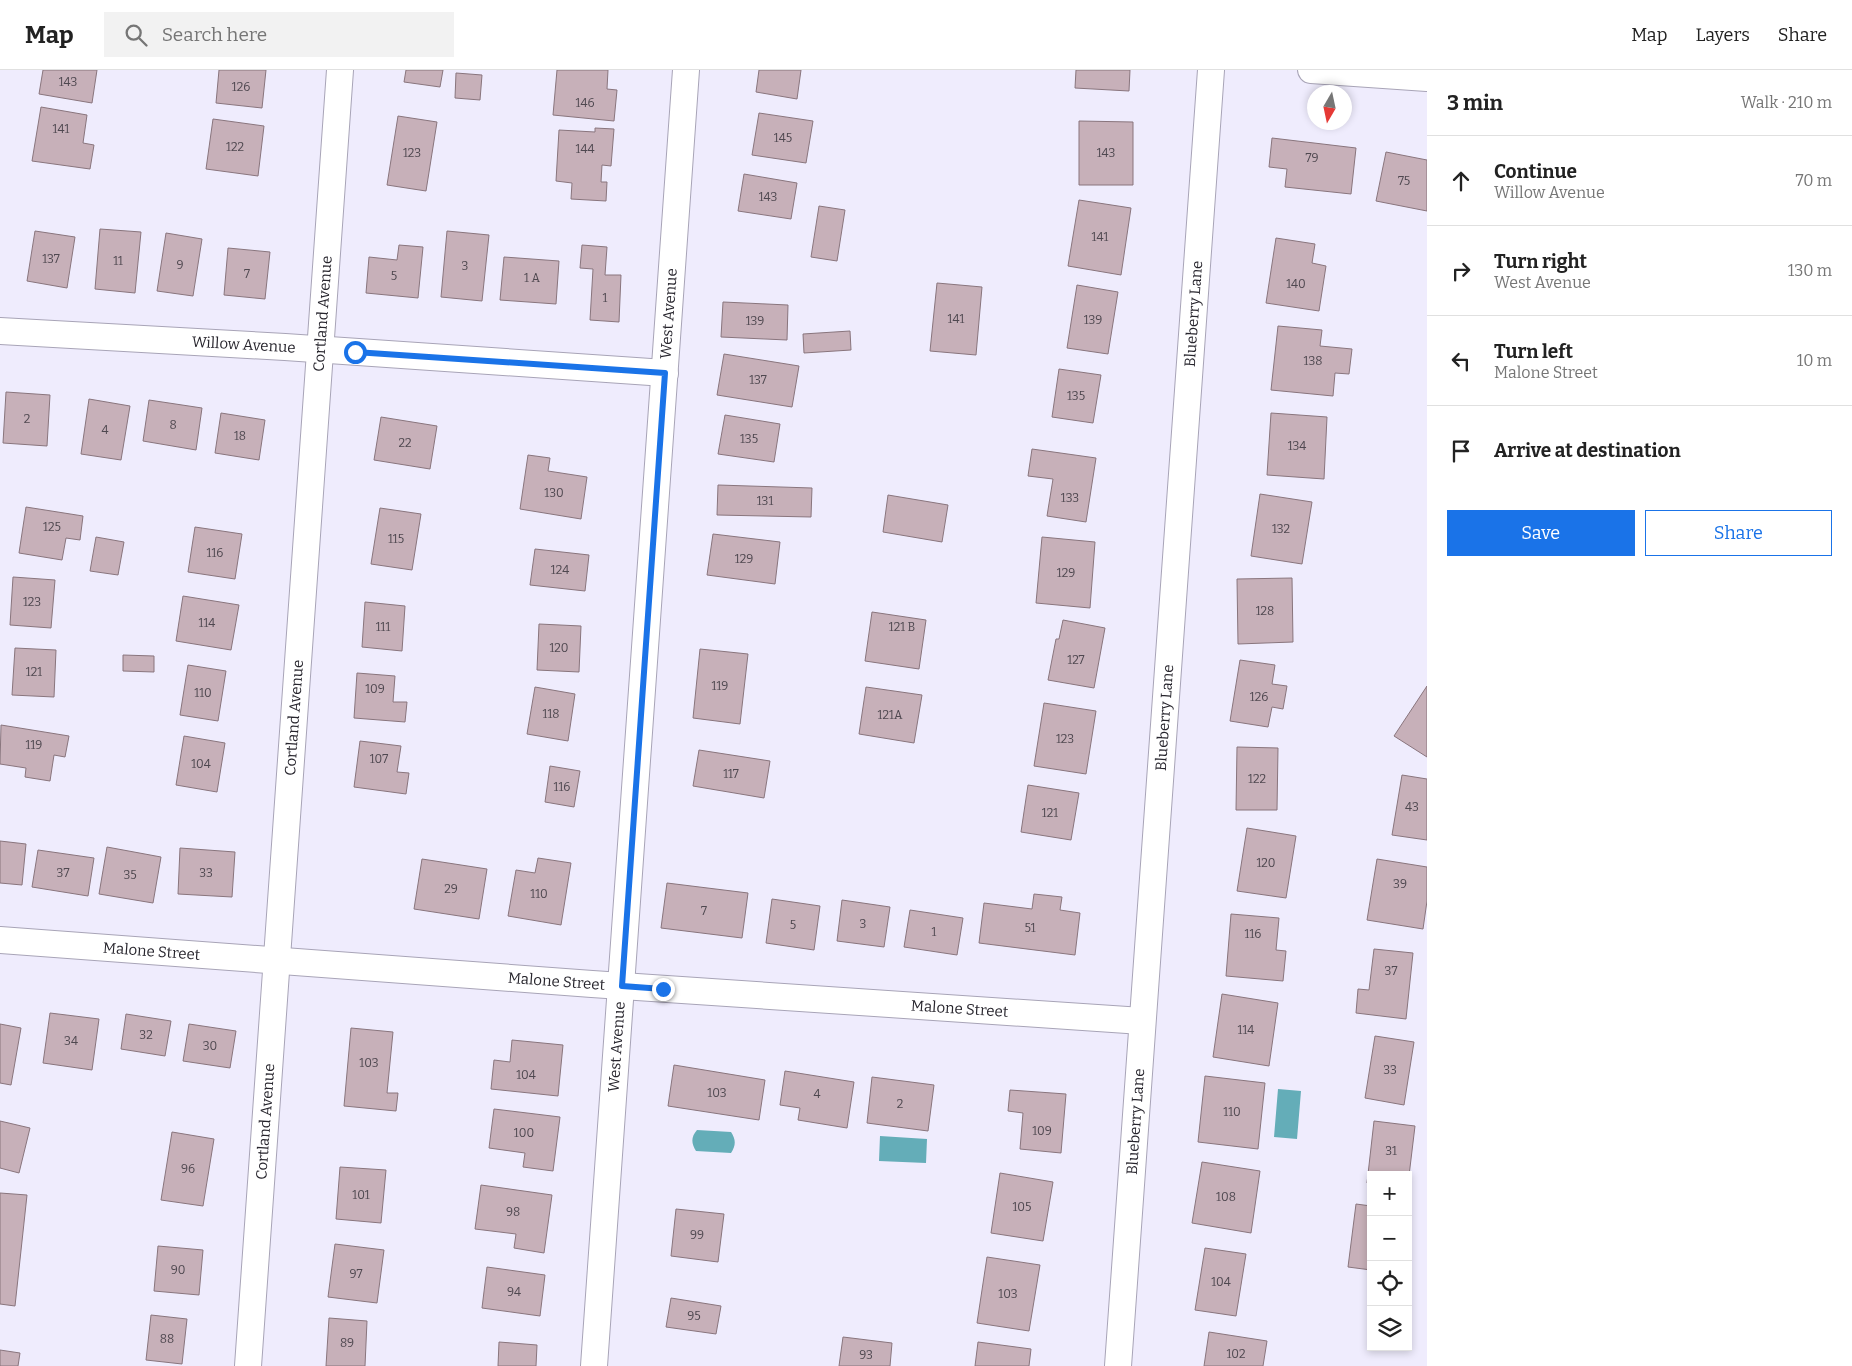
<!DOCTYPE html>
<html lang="en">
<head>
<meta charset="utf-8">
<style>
  body { margin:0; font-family:Bitter,serif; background:#f2f2f2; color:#222 }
  .controls { position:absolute; right:15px; bottom:15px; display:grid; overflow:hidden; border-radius:0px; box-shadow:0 2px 8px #0003 }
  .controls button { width:45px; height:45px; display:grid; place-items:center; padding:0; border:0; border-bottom:1px solid #e0e0e0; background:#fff; color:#222; font:25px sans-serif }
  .compass { position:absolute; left:1307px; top:15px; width:45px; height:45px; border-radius:50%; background:#fff; box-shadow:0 2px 8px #0003; rotate:189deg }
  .stop { position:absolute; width:15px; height:15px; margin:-11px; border:4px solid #1a73e8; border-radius:50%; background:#fff }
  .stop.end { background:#1a73e8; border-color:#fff; box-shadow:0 1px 5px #0008 }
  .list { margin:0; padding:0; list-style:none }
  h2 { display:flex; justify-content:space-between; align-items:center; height:65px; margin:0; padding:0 20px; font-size:21px }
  h2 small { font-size:16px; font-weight:400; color:#767676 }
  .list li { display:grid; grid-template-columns:32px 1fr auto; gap:15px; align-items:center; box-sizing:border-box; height:90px; padding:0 20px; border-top:1px solid #e0e0e0 }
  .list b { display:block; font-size:19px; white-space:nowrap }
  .list p { margin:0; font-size:16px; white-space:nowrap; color:#767676 }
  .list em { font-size:16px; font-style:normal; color:#767676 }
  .actions { display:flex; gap:10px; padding:15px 20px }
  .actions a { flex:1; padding:11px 0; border:1px solid #1a73e8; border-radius:0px; text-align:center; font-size:18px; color:#1a73e8 }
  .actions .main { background:#1a73e8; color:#fff }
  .icon { flex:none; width:28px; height:28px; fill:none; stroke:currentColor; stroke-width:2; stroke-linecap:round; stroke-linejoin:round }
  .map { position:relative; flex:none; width:1427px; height:1296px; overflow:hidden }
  header { display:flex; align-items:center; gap:30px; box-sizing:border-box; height:70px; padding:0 25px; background:#fff; border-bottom:1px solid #e0e0e0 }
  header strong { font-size:24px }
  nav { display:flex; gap:28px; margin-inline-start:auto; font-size:18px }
  .search { width:350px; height:45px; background:#f2f2f2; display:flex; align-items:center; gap:12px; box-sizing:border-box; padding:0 18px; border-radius:0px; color:#767676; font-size:19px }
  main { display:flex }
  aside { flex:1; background:#fff }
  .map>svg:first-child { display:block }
</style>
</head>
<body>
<header>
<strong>Map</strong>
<div class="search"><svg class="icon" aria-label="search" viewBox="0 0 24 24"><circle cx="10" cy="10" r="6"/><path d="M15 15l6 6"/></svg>Search here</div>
<nav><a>Map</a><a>Layers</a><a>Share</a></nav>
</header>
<main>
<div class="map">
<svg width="1427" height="1296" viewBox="0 0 1427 1296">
  <rect width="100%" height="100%" fill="#efecfd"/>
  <path fill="#64adb8" d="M 1278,1019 L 1301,1021 L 1297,1069 L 1274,1067 Z
    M 697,1060 L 731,1062 C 736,1070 736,1075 731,1083 L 696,1081 C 691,1073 691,1067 697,1060 Z
    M 880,1066 L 927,1069 L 926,1093 L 879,1091 Z"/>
  <path fill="#c7b0b9" stroke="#89757d" d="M 43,0 L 97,0 L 92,33 L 39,24 Z
    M 219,0 L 266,0 L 262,38 L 216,33 Z
    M 406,0 L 443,0 L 440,17 L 404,12 Z
    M 557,0 L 608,0 L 607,19 L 617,20 L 614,51 L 553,45 Z
    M 759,0 L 801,0 L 797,29 L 756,22 Z
    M 1076,0 L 1130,0 L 1129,21 L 1075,18 Z
    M 456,3 L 482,5 L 480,30 L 455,28 Z
    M 41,37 L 87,45 L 83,73 L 94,75 L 90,99 L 32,91 Z
    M 759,43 L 813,51 L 806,93 L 752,85 Z
    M 398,46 L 437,52 L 426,121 L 387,115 Z
    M 213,49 L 264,56 L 258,106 L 206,99 Z
    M 1079,51 L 1133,52 L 1133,115 L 1079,115 Z
    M 595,58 L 614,59 L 611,96 L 602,95 L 601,112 L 607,112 L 606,131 L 571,129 L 572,113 L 556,111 L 559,60 L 595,62 Z
    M 1272,68 L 1356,78 L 1351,124 L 1285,117 L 1287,99 L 1269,97 Z
    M 1386,82 L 1427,90 L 1427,141 L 1376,131 Z
    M 744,104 L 797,113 L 791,149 L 738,141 Z
    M 1079,130 L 1131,138 L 1121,205 L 1068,196 Z
    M 819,136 L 845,140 L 837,191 L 811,187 Z
    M 100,159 L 141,162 L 135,223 L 95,219 Z
    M 35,161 L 75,167 L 67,218 L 27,211 Z
    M 447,161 L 489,165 L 482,231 L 441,227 Z
    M 166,163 L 202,169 L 193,226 L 157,221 Z
    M 1276,168 L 1315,174 L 1312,193 L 1326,196 L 1319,241 L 1266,233 Z
    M 399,175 L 423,177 L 418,228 L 366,223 L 369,187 L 397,190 Z
    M 582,175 L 607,177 L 605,205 L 621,205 L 619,252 L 590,250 L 593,199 L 580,198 Z
    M 228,178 L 270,182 L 265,229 L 224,225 Z
    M 504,187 L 559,191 L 556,234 L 500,230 Z
    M 937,213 L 982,217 L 976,285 L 930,281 Z
    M 1077,215 L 1118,222 L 1108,284 L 1067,278 Z
    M 723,232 L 788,235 L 787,270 L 721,267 Z
    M 1278,256 L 1322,260 L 1320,276 L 1352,279 L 1349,304 L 1335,303 L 1333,326 L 1271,320 Z
    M 850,261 L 851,280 L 804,283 L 803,264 Z
    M 724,284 L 799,296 L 792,337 L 717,325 Z
    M 1059,299 L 1101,305 L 1093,353 L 1052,347 Z
    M 6,322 L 50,325 L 47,376 L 3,373 Z
    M 89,329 L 130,336 L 121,390 L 81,384 Z
    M 149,330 L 202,338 L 196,380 L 143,371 Z
    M 221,343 L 265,350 L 259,390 L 215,383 Z
    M 1271,343 L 1327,347 L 1324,409 L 1267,405 Z
    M 725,345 L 780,354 L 774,392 L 718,384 Z
    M 381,347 L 437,356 L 430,399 L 374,390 Z
    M 1032,379 L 1096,388 L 1086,452 L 1047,446 L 1053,409 L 1028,406 Z
    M 528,385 L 550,388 L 548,401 L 587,407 L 581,449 L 520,439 Z
    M 718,415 L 812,418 L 811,447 L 717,445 Z
    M 1260,424 L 1312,432 L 1302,494 L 1251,486 Z
    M 888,425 L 948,435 L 942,472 L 883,462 Z
    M 26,437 L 83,446 L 80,470 L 66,468 L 62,490 L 19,483 Z
    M 380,438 L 421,444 L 412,500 L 371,494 Z
    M 195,457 L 242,464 L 235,509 L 188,502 Z
    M 713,464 L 780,472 L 775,514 L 707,505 Z
    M 96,467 L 124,472 L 118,505 L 90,501 Z
    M 1042,467 L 1095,472 L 1090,538 L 1036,533 Z
    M 535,479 L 589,485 L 585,521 L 530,515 Z
    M 13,507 L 55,510 L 51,558 L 10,555 Z
    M 1292,508 L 1293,572 L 1238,574 L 1237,509 Z
    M 183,526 L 239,535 L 231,580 L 176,571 Z
    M 365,532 L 405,536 L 402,581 L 362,577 Z
    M 872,542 L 926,550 L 919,599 L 865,591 Z
    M 1063,550 L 1105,558 L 1094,618 L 1048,610 L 1056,569 L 1059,569 Z
    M 539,554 L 581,556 L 579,602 L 537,600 Z
    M 15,578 L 56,580 L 54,627 L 12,625 Z
    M 700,579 L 748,584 L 740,654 L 693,648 Z
    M 123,585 L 154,586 L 154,602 L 123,601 Z
    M 1240,590 L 1275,595 L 1272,614 L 1287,616 L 1283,639 L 1272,637 L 1268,657 L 1230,651 Z
    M 188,595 L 226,601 L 218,651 L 180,645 Z
    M 357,603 L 395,606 L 393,632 L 407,632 L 405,652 L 354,648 Z
    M 1427,616 L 1427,687 L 1394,666 Z
    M 535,617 L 575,624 L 568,671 L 527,664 Z
    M 866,617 L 922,625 L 914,673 L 859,664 Z
    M 1044,633 L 1096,641 L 1086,704 L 1034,696 Z
    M 1,655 L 69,666 L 65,687 L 54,685 L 50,711 L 25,707 L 26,698 L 0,694 Z
    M 184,666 L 225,673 L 217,722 L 176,715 Z
    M 360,671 L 401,676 L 397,702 L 409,703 L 406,724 L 354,717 Z
    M 1237,677 L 1278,678 L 1277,740 L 1236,740 Z
    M 699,680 L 770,691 L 764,728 L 693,716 Z
    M 550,696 L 580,701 L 574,737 L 545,732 Z
    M 1402,705 L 1427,709 L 1427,770 L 1392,765 Z
    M 1028,715 L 1079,723 L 1071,770 L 1021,762 Z
    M 1247,758 L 1296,766 L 1286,828 L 1237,821 Z
    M 0,771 L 26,774 L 22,815 L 0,813 Z
    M 107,777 L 161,787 L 153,833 L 99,824 Z
    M 180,778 L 235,782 L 232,827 L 178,824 Z
    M 38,780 L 94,788 L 88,826 L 32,817 Z
    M 538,788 L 571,793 L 561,855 L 508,846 L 516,800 L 535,803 Z
    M 422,789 L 487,799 L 479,849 L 414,839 Z
    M 1377,789 L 1427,797 L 1427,831 L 1423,859 L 1367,850 Z
    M 667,813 L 748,823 L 742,868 L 661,858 Z
    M 1034,824 L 1062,827 L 1060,840 L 1080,843 L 1075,885 L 979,873 L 984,833 L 1032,839 Z
    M 772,829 L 820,836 L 814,880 L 766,873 Z
    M 842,830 L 890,837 L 884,877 L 837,871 Z
    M 910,840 L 963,848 L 957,885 L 904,877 Z
    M 1231,844 L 1279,848 L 1276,880 L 1286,881 L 1283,911 L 1226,906 Z
    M 1374,879 L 1413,883 L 1406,949 L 1356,943 L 1358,919 L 1369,920 Z
    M 1222,924 L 1278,933 L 1269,996 L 1213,987 Z
    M 50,943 L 99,949 L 92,1000 L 43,993 Z
    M 126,944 L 171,951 L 165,986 L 121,979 Z
    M 0,954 L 21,958 L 11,1015 L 0,1013 Z
    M 189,954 L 236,961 L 230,998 L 183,991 Z
    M 351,958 L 393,962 L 387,1023 L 398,1023 L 396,1041 L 344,1036 Z
    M 1375,966 L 1414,972 L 1404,1035 L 1365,1028 Z
    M 512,970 L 563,975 L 558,1026 L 491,1019 L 494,990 L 510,992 Z
    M 674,995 L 765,1010 L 759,1050 L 668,1036 Z
    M 785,1001 L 854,1012 L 847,1058 L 798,1050 L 800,1038 L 780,1035 Z
    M 1205,1006 L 1265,1013 L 1258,1079 L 1198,1072 Z
    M 872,1007 L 934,1015 L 928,1061 L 867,1053 Z
    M 1010,1020 L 1066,1024 L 1061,1083 L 1020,1079 L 1023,1043 L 1008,1041 Z
    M 494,1039 L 560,1047 L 553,1101 L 523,1097 L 525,1083 L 489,1078 Z
    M 0,1051 L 30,1058 L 19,1103 L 0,1098 Z
    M 1374,1051 L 1415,1056 L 1408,1114 L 1408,1105 L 1371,1105 L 1371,1114 L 1367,1113 Z
    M 172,1062 L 214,1069 L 203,1136 L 161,1130 Z
    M 1202,1092 L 1260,1101 L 1251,1163 L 1192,1153 Z
    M 340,1097 L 386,1100 L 381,1153 L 336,1149 Z
    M 1000,1103 L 1053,1112 L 1043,1171 L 991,1163 Z
    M 481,1115 L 552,1125 L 544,1183 L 514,1178 L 516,1164 L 475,1159 Z
    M 0,1123 L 27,1125 L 15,1236 L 0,1234 Z
    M 1356,1134 L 1371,1136 L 1371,1200 L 1348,1197 Z
    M 676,1139 L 724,1144 L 718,1192 L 671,1186 Z
    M 335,1174 L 384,1180 L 377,1233 L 328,1227 Z
    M 158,1176 L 203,1180 L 199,1225 L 154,1221 Z
    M 1205,1178 L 1246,1184 L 1236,1246 L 1195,1240 Z
    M 987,1187 L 1040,1195 L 1029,1261 L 977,1253 Z
    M 487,1197 L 545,1205 L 540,1246 L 482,1238 Z
    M 671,1228 L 721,1236 L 716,1264 L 666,1257 Z
    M 151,1245 L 187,1249 L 182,1294 L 146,1290 Z
    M 329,1248 L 367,1251 L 365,1296 L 326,1296 Z
    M 1209,1262 L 1267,1271 L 1263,1296 L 1204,1296 Z
    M 843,1267 L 892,1273 L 890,1296 L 839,1296 Z
    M 499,1272 L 537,1275 L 536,1296 L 498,1296 Z
    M 978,1272 L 1031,1279 L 1029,1296 L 975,1296 Z
    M 0,1280 L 20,1283 L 18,1296 L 0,1296 Z"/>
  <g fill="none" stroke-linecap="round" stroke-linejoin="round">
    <defs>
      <g id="minor">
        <path d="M 1311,0 L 1427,8"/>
        <path id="s1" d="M 0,261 L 285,277 L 665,303"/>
        <path id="s2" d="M 0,870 L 592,914 L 1142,951"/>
        <path id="s3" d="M 248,1296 L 340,0"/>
        <path id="s4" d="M 594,1296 L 686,0"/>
        <path id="s5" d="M 1118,1296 L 1211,0"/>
      </g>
    </defs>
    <use href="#minor" stroke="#a8a4b7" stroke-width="28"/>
    <use href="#minor" stroke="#fff" stroke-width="26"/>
  </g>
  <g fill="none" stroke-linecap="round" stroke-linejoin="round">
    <path stroke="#1a73e8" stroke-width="6" d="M 355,282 L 665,303 L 622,916 L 663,919"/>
  </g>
  <g text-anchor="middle" stroke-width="4.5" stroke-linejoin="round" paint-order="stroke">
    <g font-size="12" fill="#4f4850">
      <text x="68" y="16">143</text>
      <text x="241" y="21">126</text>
      <text x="585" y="37">146</text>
      <text x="61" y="63">141</text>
      <text x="783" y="72">145</text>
      <text x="235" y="81">122</text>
      <text x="585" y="83">144</text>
      <text x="412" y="87">123</text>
      <text x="1106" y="87">143</text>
      <text x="1312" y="92">79</text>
      <text x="1404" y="115">75</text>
      <text x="768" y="131">143</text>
      <text x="1100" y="171">141</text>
      <text x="51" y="193">137</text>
      <text x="118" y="195">11</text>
      <text x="180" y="199">9</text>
      <text x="465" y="200">3</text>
      <text x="247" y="208">7</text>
      <text x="394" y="210">5</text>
      <text x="532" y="212">1 A</text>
      <text x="1296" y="218">140</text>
      <text x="605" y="232">1</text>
      <text x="956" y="253">141</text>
      <text x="1093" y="254">139</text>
      <text x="755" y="255">139</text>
      <text x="1313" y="295">138</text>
      <text x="758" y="314">137</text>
      <text x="1076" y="330">135</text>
      <text x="27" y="353">2</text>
      <text x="173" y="359">8</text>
      <text x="105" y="364">4</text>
      <text x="240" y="370">18</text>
      <text x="749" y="373">135</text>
      <text x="405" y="377">22</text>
      <text x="1297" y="380">134</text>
      <text x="554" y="427">130</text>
      <text x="1070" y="432">133</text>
      <text x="765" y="435">131</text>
      <text x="52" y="461">125</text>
      <text x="1281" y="463">132</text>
      <text x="396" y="473">115</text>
      <text x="215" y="487">116</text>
      <text x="744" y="493">129</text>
      <text x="560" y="504">124</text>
      <text x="1066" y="507">129</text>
      <text x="32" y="536">123</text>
      <text x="1265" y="545">128</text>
      <text x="207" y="557">114</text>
      <text x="383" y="561">111</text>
      <text x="902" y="561">121 B</text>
      <text x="559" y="582">120</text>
      <text x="1076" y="594">127</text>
      <text x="34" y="606">121</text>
      <text x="720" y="620">119</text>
      <text x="375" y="623">109</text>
      <text x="203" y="627">110</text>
      <text x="1259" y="631">126</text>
      <text x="551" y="648">118</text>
      <text x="890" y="649">121A</text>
      <text x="1065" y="673">123</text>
      <text x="34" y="679">119</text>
      <text x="379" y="693">107</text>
      <text x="201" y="698">104</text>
      <text x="731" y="708">117</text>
      <text x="1257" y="713">122</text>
      <text x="562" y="721">116</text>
      <text x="1412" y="741">43</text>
      <text x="1050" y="747">121</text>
      <text x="1266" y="797">120</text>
      <text x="63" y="807">37</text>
      <text x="206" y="807">33</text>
      <text x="130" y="809">35</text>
      <text x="1400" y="818">39</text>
      <text x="451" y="823">29</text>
      <text x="539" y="828">110</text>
      <text x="704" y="845">7</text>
      <text x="863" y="858">3</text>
      <text x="793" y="859">5</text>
      <text x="1030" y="862">51</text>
      <text x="934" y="866">1</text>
      <text x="1253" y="868">116</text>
      <text x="1391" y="905">37</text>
      <text x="1246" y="964">114</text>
      <text x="146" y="969">32</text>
      <text x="71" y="975">34</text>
      <text x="210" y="980">30</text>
      <text x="369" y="997">103</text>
      <text x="1390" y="1004">33</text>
      <text x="526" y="1009">104</text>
      <text x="717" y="1027">103</text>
      <text x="817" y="1028">4</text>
      <text x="900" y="1038">2</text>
      <text x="1232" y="1046">110</text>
      <text x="1042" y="1065">109</text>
      <text x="524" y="1067">100</text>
      <text x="1391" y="1085">31</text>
      <text x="188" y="1103">96</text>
      <text x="361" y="1129">101</text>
      <text x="1226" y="1131">108</text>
      <text x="1022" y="1141">105</text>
      <text x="513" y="1146">98</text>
      <text x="697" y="1169">99</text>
      <text x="178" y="1204">90</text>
      <text x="356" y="1208">97</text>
      <text x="1221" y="1216">104</text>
      <text x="514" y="1226">94</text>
      <text x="1008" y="1228">103</text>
      <text x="694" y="1250">95</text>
      <text x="167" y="1273">88</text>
      <text x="347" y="1277">89</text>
      <text x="1236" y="1288">102</text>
      <text x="866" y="1289">93</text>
    </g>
    <g font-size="15" fill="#27252d" stroke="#fff">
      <text dy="5" stroke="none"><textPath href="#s3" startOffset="1055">Cortland Avenue</textPath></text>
      <text dy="5" stroke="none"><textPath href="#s4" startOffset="1055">West Avenue</textPath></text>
      <text dy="5" stroke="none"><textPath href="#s5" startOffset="1055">Blueberry Lane</textPath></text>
      <text dy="5" stroke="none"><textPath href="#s1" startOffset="244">Willow Avenue</textPath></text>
      <text dy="5" stroke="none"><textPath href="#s3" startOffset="650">Cortland Avenue</textPath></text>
      <text dy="5" stroke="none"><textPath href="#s5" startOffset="650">Blueberry Lane</textPath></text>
      <text dy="5" stroke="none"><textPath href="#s2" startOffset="152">Malone Street</textPath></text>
      <text dy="5" stroke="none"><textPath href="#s2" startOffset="558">Malone Street</textPath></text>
      <text dy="5" stroke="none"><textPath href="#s2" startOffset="962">Malone Street</textPath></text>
      <text dy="5" stroke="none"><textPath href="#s4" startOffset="320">West Avenue</textPath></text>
      <text dy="5" stroke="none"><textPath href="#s3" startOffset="245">Cortland Avenue</textPath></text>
      <text dy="5" stroke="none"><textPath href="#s5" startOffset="245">Blueberry Lane</textPath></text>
    </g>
  </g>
</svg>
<div class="controls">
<button>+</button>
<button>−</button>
<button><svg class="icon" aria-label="locate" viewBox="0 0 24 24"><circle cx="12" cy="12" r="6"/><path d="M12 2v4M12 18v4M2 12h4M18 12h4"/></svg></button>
<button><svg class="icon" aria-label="layers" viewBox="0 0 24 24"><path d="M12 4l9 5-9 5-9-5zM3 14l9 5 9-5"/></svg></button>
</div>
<svg class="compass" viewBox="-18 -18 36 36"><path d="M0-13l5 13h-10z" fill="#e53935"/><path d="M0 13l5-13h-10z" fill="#767676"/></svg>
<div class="stop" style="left:355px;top:282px"></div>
<div class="stop end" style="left:663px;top:919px"></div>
</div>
<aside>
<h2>3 min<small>Walk · 210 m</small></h2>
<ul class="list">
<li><svg class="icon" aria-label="ahead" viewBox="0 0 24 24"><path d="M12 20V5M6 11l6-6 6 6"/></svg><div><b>Continue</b><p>Willow Avenue</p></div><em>70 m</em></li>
<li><svg class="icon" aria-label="right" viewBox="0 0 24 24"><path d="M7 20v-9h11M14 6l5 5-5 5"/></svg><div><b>Turn right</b><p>West Avenue</p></div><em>130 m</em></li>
<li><svg class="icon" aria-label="left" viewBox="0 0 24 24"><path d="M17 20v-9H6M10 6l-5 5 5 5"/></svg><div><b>Turn left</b><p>Malone Street</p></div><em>10 m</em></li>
<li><svg class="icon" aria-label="arrive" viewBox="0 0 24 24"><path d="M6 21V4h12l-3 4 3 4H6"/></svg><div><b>Arrive at destination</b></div></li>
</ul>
<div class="actions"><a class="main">Save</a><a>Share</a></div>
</aside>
</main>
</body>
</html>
